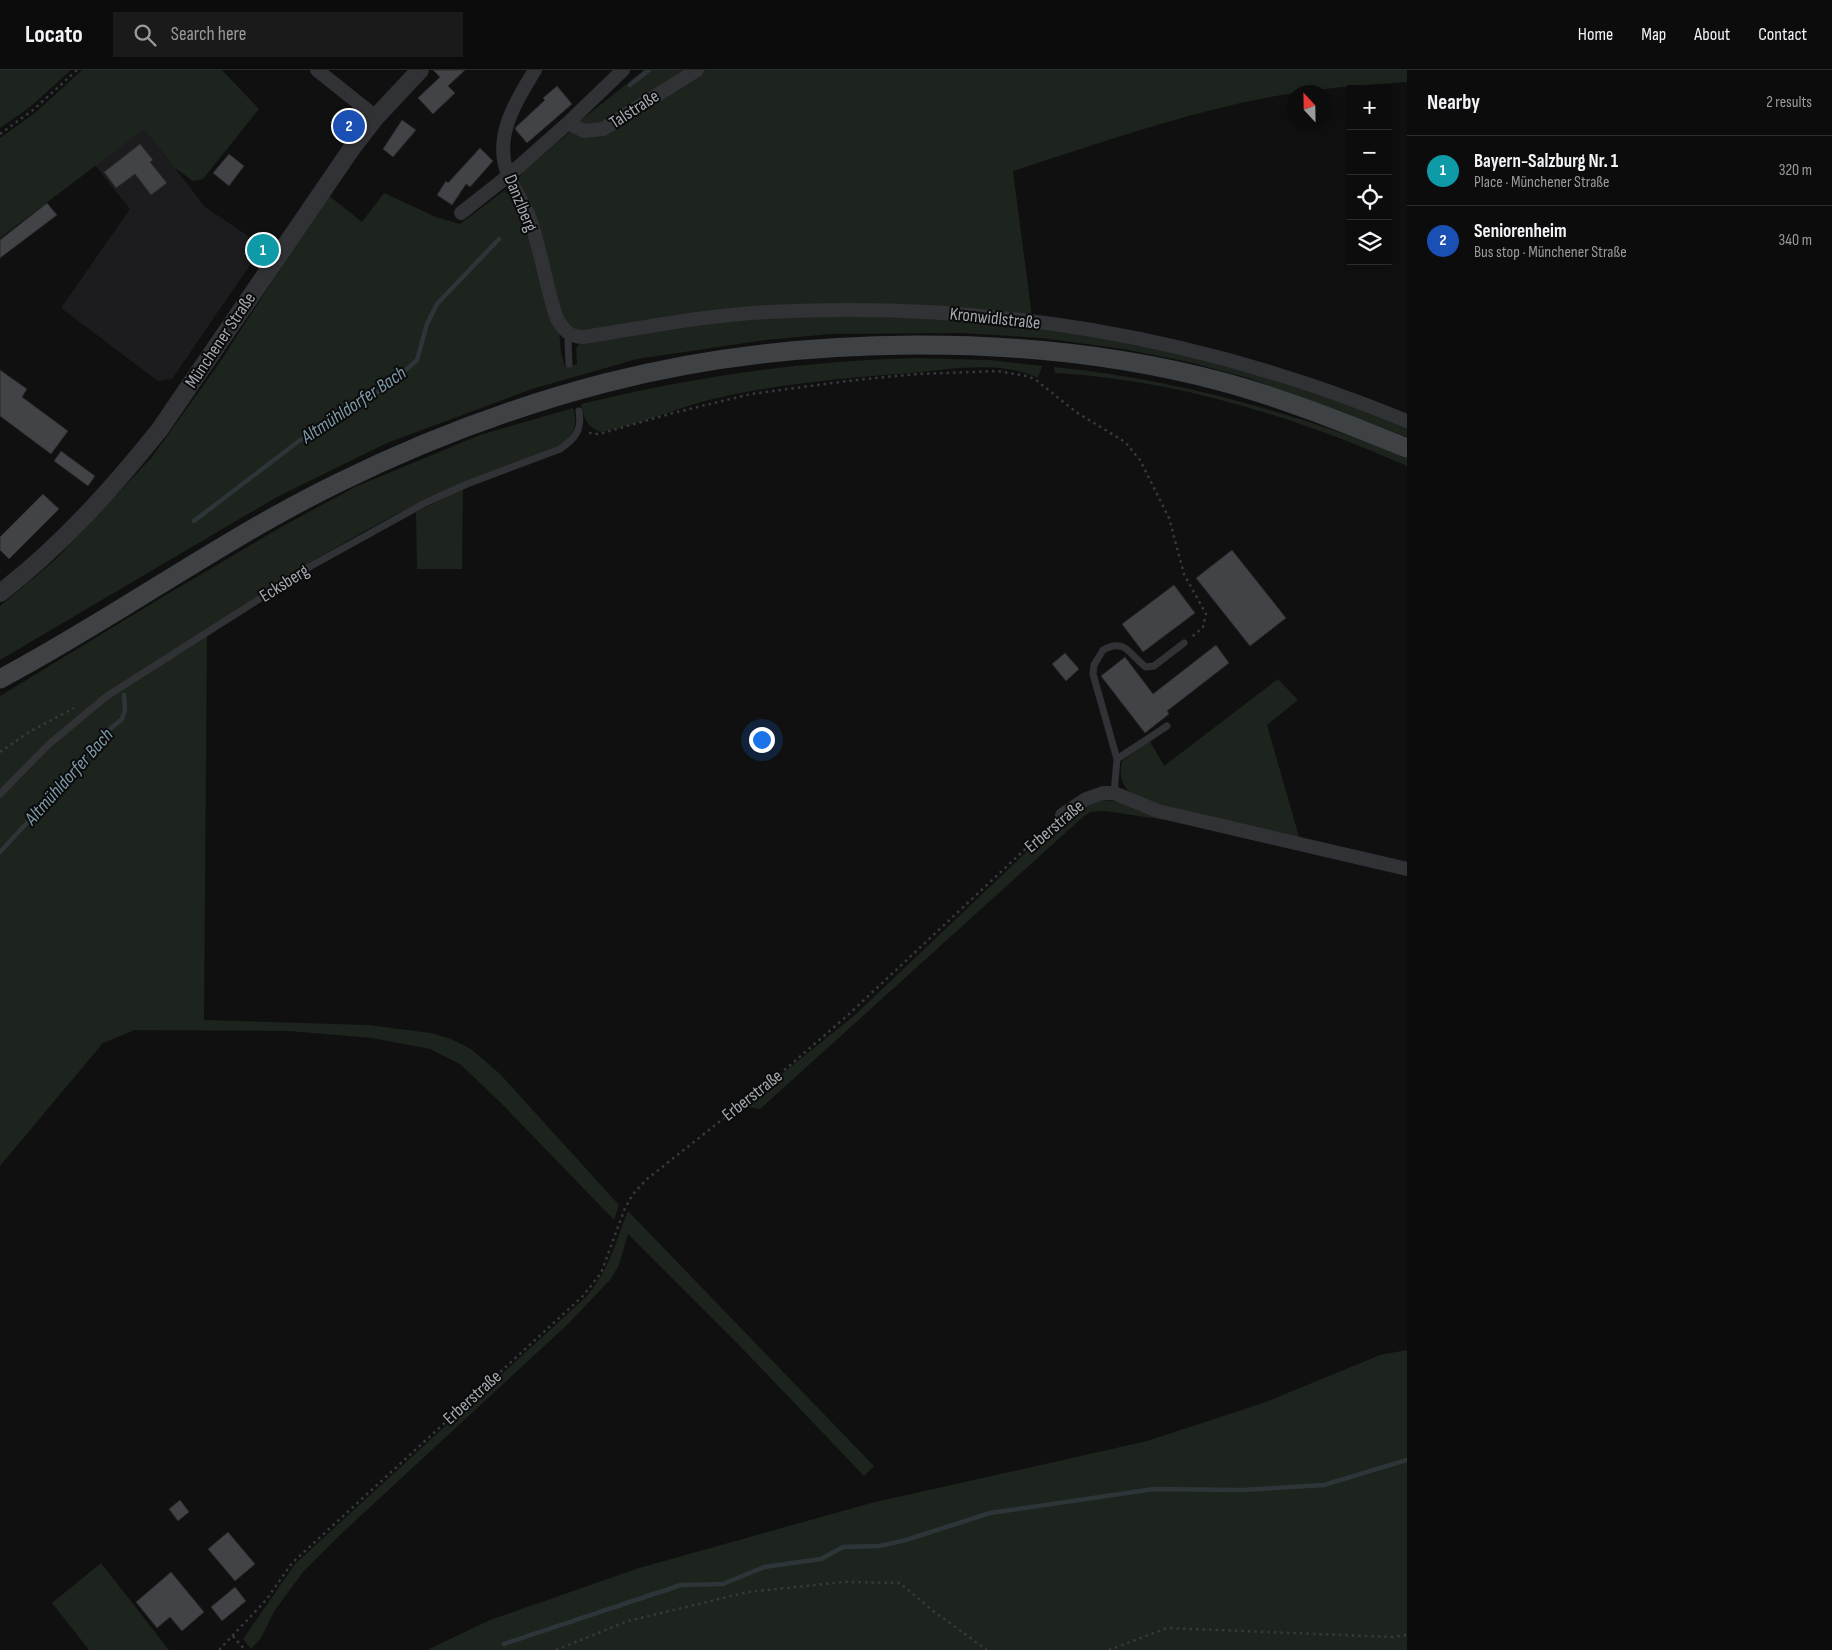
<!DOCTYPE html>
<html lang="en">
<head>
<meta charset="utf-8">
<style>
  body { margin:0; font-family:"Sofia Sans Condensed",sans-serif; background:#1a1a1b; color:#f1f3f6 }
  .controls { position:absolute; right:15px; top:15px; display:grid; overflow:hidden; border-radius:0px; box-shadow:0 2px 8px #0003 }
  .controls button { width:45px; height:45px; display:grid; place-items:center; padding:0; border:0; border-bottom:1px solid #2c2c2e; background:#0c0c0d; color:#f1f3f6; font:25px sans-serif }
  .compass { position:absolute; left:1287px; top:15px; width:45px; height:45px; border-radius:50%; background:#0c0c0d; box-shadow:0 2px 8px #0003; rotate:338deg }
  .you { position:absolute; left:761px; top:669px; width:18px; height:18px; margin:-12px; border:4px solid #fff; border-radius:50%; background:#1a73e8; box-shadow:0 0 0 8px #1a73e833 }
  .badge { display:grid; place-items:center; width:32px; height:32px; border-radius:50%; background:#d93025; color:#fff; font-size:16px; font-weight:700 }
  .pin { position:absolute; translate:-50% -50%; border:2px solid #fff; box-shadow:0 1px 5px #0006 }
  .list { margin:0; padding:0; list-style:none }
  h2 { display:flex; justify-content:space-between; align-items:center; height:65px; margin:0; padding:0 20px; font-size:21px }
  h2 small { font-size:16px; font-weight:400; color:#9a9b9d }
  .list li { display:grid; grid-template-columns:32px 1fr auto; gap:15px; align-items:center; box-sizing:border-box; height:70px; padding:0 20px; border-top:1px solid #2c2c2e }
  .list b { display:block; font-size:19px; white-space:nowrap }
  .list p { margin:0; font-size:16px; white-space:nowrap; color:#9a9b9d }
  .list em { font-size:16px; font-style:normal; color:#9a9b9d }
  .icon { flex:none; width:28px; height:28px; fill:none; stroke:currentColor; stroke-width:2; stroke-linecap:round; stroke-linejoin:round }
  .map { position:relative; flex:none; width:1407px; height:1580px; overflow:hidden }
  header { display:flex; align-items:center; gap:30px; box-sizing:border-box; height:70px; padding:0 25px; background:#0c0c0d; border-bottom:1px solid #2c2c2e }
  header strong { font-size:24px }
  nav { display:flex; gap:28px; margin-inline-start:auto; font-size:18px }
  .search { width:350px; height:45px; background:#1a1a1b; display:flex; align-items:center; gap:12px; box-sizing:border-box; padding:0 18px; border-radius:0px; color:#9a9b9d; font-size:19px }
  main { display:flex }
  aside { flex:1; background:#0c0c0d }
  .map>svg:first-child { display:block }
</style>
</head>
<body>
<header>
<strong>Locato</strong>
<div class="search"><svg class="icon" aria-label="search" viewBox="0 0 24 24"><circle cx="10" cy="10" r="6"/><path d="M15 15l6 6"/></svg>Search here</div>
<nav><a>Home</a><a>Map</a><a>About</a><a>Contact</a></nav>
</header>
<main>
<div class="map">
<svg width="1407" height="1580" viewBox="0 0 1407 1580">
  <rect width="100%" height="100%" fill="#101011"/>
  <path fill="#1c1c1e" d="M 144,58 L 205,137 L 263,176 L 172,309 L 158,311 L 61,238 L 130,139 L 95,95 Z"/>
  <path fill="#1d231d" d="M 0,0 L 71,0 L 30,37 L 0,58 Z
    M 82,0 L 222,0 L 259,39 L 203,109 L 193,111 L 175,98 L 144,59 L 0,168 L 0,68 L 35,43 Z
    M 644,0 L 689,0 L 591,59 L 580,51 Z
    M 705,0 L 1407,0 L 1407,12 C 1344,16 1281,22 1220,38 C 1150,55 1082,79 1013,101 L 1032,246 L 908,236 L 582,264 L 564,253 L 517,111 L 523,101 L 572,60 L 582,65 Z
    M 505,120 L 523,141 L 559,259 L 561,282 L 565,297 L 577,294 L 576,279 L 580,273 L 725,250 L 845,245 L 992,250 L 1192,282 L 1407,355 L 1407,367 L 1248,308 L 1189,292 L 1123,279 L 1041,268 L 962,263 L 831,264 L 766,270 L 637,289 L 532,319 L 387,373 L 277,427 L 0,590 L 0,536 L 56,489 L 152,387 L 220,292 L 328,125 L 362,152 L 384,123 L 436,147 L 460,154 Z
    M 914,288 L 990,290 L 1042,296 L 1038,308 C 1000,290 952,299 911,303 C 843,308 775,314 709,330 C 673,339 637,356 600,362 C 586,355 584,349 581,334 C 691,307 801,291 914,288 Z
    M 1054,297 C 1177,309 1293,343 1407,387 L 1407,396 C 1295,347 1178,310 1055,303 Z
    M 573,338 C 578,354 575,364 561,375 C 500,398 438,422 380,453 C 323,483 269,519 215,554 L 207,566 L 204,950 L 368,955 L 431,963 L 451,969 L 471,979 L 500,1004 L 619,1135 L 614,1150 L 503,1035 L 460,994 L 430,979 L 372,968 L 289,961 L 135,960 L 103,973 L 0,1096 L 0,626 L 159,529 L 283,456 L 355,417 L 480,365 Z
    M 463,419 L 462,499 L 417,499 L 416,442 Z
    M 1278,609 L 1298,630 L 1267,655 L 1300,770 L 1135,729 C 1123,717 1118,707 1122,691 L 1150,671 L 1164,696 Z
    M 1102,730 L 1115,731 L 1205,756 L 1105,741 L 1091,742 L 1083,747 L 760,1039 L 742,1036 L 855,945 L 1060,750 L 1072,740 Z
    M 628,1141 L 874,1396 L 864,1406 L 739,1275 L 628,1164 L 619,1195 L 610,1210 L 568,1254 L 341,1464 L 303,1502 L 275,1540 L 261,1568 L 251,1579 L 243,1569 L 295,1494 L 587,1226 C 611,1196 614,1175 628,1141 Z
    M 1407,1280 L 1407,1580 L 427,1580 L 490,1550 L 639,1498 L 871,1433 L 1147,1371 L 1263,1333 L 1380,1285 Z
    M 101,1493 L 169,1580 L 89,1580 L 52,1533 Z"/>
  <g fill="none" stroke-linecap="round" stroke-linejoin="round">
    <path stroke="#2d3539" stroke-width="4.5" d="M 630,15 L 649,0
      M 194,451 L 299,371 L 390,314 L 417,290 L 427,254 L 437,234 L 499,169
      M 0,782 L 62,715 L 103,665 L 122,649 L 125,640 L 124,625
      M 504,1574 L 681,1515 L 723,1514 L 764,1497 L 821,1489 L 843,1477 L 880,1476 L 906,1470 L 990,1443 L 1154,1419 L 1242,1420 L 1324,1415 L 1407,1390"/>
  </g>
  <path fill="#424346" stroke="#2a2a2c" d="M 433,0 L 465,0 L 448,16 L 455,23 L 433,44 L 418,28 L 440,7 Z
    M 557,16 L 572,34 L 527,73 L 515,59 L 516,57 L 545,30 L 543,28 Z
    M 402,50 L 416,60 L 393,87 L 383,79 Z
    M 140,74 L 153,90 L 150,92 L 167,113 L 151,125 L 135,104 L 116,118 L 104,102 Z
    M 480,78 L 493,91 L 470,117 L 466,114 L 452,135 L 437,125 L 446,111 L 448,113 Z
    M 229,84 L 244,96 L 229,116 L 213,103 Z
    M 47,133 L 57,145 L 0,188 L 0,170 Z
    M 0,300 L 27,319 L 22,327 L 68,361 L 51,384 L 0,346 Z
    M 61,381 L 95,406 L 88,416 L 54,391 Z
    M 43,424 L 59,439 L 9,489 L 0,480 L 0,467 Z
    M 1232,480 L 1286,548 L 1250,576 L 1196,508 Z
    M 1174,515 L 1195,543 L 1143,582 L 1122,554 Z
    M 1216,575 L 1229,593 L 1167,641 L 1169,644 L 1145,663 L 1101,606 L 1125,587 L 1153,624 Z
    M 1065,583 L 1079,599 L 1066,611 L 1052,594 Z
    M 180,1430 L 189,1442 L 178,1451 L 169,1439 Z
    M 228,1462 L 255,1494 L 235,1511 L 208,1479 Z
    M 171,1502 L 204,1542 L 182,1561 L 170,1547 L 157,1558 L 136,1532 Z
    M 235,1517 L 246,1531 L 222,1551 L 211,1537 Z"/>
  <g fill="none" stroke-linecap="round" stroke-linejoin="round">
    <path stroke="#37393c" stroke-width="2.5" stroke-dasharray="2.5 4" stroke-linecap="butt" d="M 0,64 L 33,40 L 77,0
      M 589,363 L 599,364 L 673,343 L 751,324 L 855,310 L 918,304 L 997,301 L 1027,306 L 1036,310 L 1076,342 L 1125,372 L 1140,390 L 1169,448 L 1184,504 L 1206,544 L 1203,557 L 1192,567
      M 0,682 L 29,662 L 74,638
      M 233,1566 L 245,1580
      M 219,1580 L 266,1530 L 292,1493 L 583,1226 L 601,1203 L 625,1138 L 633,1124 L 647,1109 L 781,1003 L 848,945 L 1052,754
      M 556,1580 L 628,1551 L 748,1522 L 844,1512 L 900,1513 L 932,1540 L 987,1580
      M 1109,1580 L 1167,1558 L 1392,1567 L 1407,1565"/>
    <path stroke="#313235" stroke-width="7" d="M 569,294 L 568,271 L 571,265
      M 1117,689 L 1167,656
      M 1114,723 L 1117,689 L 1093,604 L 1094,595 L 1103,580 C 1126,567 1130,586 1146,597 L 1154,596 L 1184,573
      M 0,724 L 48,675 L 107,626 L 311,496 L 425,433 L 467,414 L 560,379 C 576,368 582,360 579,341"/>
    <path stroke="#313235" stroke-width="14" d="M 317,0 L 376,47
      M 535,0 C 515,32 492,69 509,107 C 515,122 525,134 530,149 C 541,181 546,216 557,249 C 564,260 569,267 583,267 C 643,258 705,245 767,242 C 992,231 1198,265 1407,351
      M 568,53 L 623,0
      M 461,143 L 508,106 L 568,53 L 584,61 L 603,59 L 697,0
      M 1062,745 L 1086,729 L 1103,723 L 1114,723 L 1158,741 L 1407,799"/>
    <path stroke="#313235" stroke-width="18" d="M 0,523 C 61,476 112,419 160,359 L 352,78 L 376,47 L 420,0"/>
    <path stroke="#3f4245" stroke-width="19" d="M 0,609 C 115,548 221,470 338,413 C 423,371 513,337 605,313 C 796,264 1032,261 1223,312 C 1286,329 1347,354 1407,378"/>
  </g>
  <g text-anchor="middle" stroke-width="4" stroke-linejoin="round" paint-order="stroke">
    <g font-size="18" fill="#a3a9b0" stroke="#0b0b0c">
      <text transform="translate(634 39) rotate(-33)" y="6">Talstraße</text>
      <text transform="translate(521 133) rotate(68)" y="6">Danzlberg</text>
      <text transform="translate(995 248) rotate(6)" y="6">Kronwidlstraße</text>
      <text transform="translate(220 270) rotate(-56)" y="6">Münchener Straße</text>
      <text transform="translate(284 513) rotate(-32)" y="6">Ecksberg</text>
      <text transform="translate(1054 756) rotate(-40)" y="6">Erberstraße</text>
      <text transform="translate(752 1025) rotate(-38)" y="6">Erberstraße</text>
      <text transform="translate(472 1327) rotate(-42)" y="6">Erberstraße</text>
    </g>
    <g font-size="19" font-style="italic" fill="#7d9aa7" stroke="#0b0b0c">
      <text transform="translate(353 334) rotate(-34)" y="7">Altmühldorfer Bach</text>
      <text transform="translate(68 706) rotate(-48)" y="7">Altmühldorfer Bach</text>
    </g>
  </g>
</svg>
<div class="controls">
<button>+</button>
<button>−</button>
<button><svg class="icon" aria-label="locate" viewBox="0 0 24 24"><circle cx="12" cy="12" r="6"/><path d="M12 2v4M12 18v4M2 12h4M18 12h4"/></svg></button>
<button><svg class="icon" aria-label="layers" viewBox="0 0 24 24"><path d="M12 4l9 5-9 5-9-5zM3 14l9 5 9-5"/></svg></button>
</div>
<svg class="compass" viewBox="-18 -18 36 36"><path d="M0-13l5 13h-10z" fill="#e53935"/><path d="M0 13l5-13h-10z" fill="#9a9b9d"/></svg>
<div class="you"></div>
<div class="pin badge" style="left:263px;top:180px;background:#0f9aa8">1</div>
<div class="pin badge" style="left:349px;top:56px;background:#1a4fb4">2</div>
</div>
<aside>
<h2>Nearby<small>2 results</small></h2>
<ul class="list">
<li><span class="badge" style="background:#0f9aa8">1</span><div><b>Bayern-Salzburg Nr. 1</b><p>Place · Münchener Straße</p></div><em>320 m</em></li>
<li><span class="badge" style="background:#1a4fb4">2</span><div><b>Seniorenheim</b><p>Bus stop · Münchener Straße</p></div><em>340 m</em></li>
</ul>
</aside>
</main>
</body>
</html>
